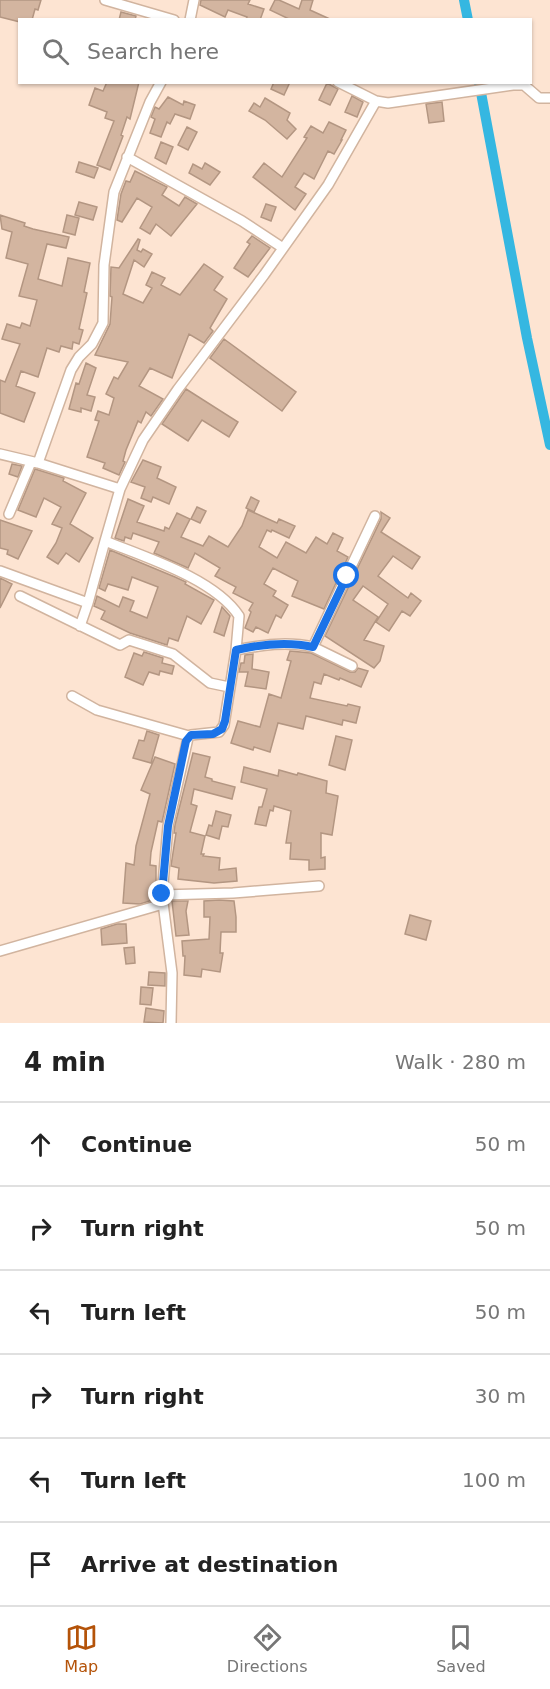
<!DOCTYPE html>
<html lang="en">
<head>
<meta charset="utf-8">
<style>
  body { margin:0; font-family:"DejaVu Sans",sans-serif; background:#f6f6f6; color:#222 }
  .stop { position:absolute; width:18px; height:18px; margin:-14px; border:4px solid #1a73e8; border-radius:50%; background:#fff }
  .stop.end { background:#1a73e8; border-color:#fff; box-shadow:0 2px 6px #0008 }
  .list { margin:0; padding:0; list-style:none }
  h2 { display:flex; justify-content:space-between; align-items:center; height:78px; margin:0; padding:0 24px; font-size:26px }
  h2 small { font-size:20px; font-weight:400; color:#767676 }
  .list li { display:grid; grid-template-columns:39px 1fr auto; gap:18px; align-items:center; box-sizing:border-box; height:84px; padding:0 24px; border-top:2px solid #e0e0e0 }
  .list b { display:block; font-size:22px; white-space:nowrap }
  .list em { font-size:20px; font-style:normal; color:#767676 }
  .icon { flex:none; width:33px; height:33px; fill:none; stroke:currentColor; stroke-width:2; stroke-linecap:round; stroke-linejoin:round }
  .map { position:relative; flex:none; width:550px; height:1023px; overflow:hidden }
  .search { position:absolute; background:#fff; box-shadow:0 2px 4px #0004; left:18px; right:18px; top:18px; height:66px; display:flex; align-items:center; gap:15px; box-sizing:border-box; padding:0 21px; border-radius:0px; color:#767676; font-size:22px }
  .sheet { height:582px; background:#fff }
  nav { display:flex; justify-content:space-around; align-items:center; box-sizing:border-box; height:84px; border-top:2px solid #e0e0e0; background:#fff; font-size:16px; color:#767676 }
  nav a { display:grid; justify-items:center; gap:3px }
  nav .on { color:#b45309 }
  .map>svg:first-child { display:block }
</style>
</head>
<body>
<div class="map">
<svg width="550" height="1023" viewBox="0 0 550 1023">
  <rect width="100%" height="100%" fill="#fde4d2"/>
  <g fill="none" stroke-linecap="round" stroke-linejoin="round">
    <path stroke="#35b7e1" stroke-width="10" d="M 464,0 L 468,20
      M 479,82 L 527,338 L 550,445"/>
  </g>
  <path fill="#d3b5a0" stroke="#b39682" stroke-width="1.5" d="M 0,0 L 41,0 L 38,10 L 35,9 L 32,20 L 20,20 L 20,22 L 0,17 Z
    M 201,0 L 250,0 L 248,4 L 264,9 L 260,20 L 246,20 L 247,17 L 228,10 L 225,17 L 200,5 Z
    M 275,0 L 279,0 L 299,9 L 302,0 L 313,0 L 310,10 L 332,20 L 291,20 L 270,10 Z
    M 121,12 L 136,16 L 135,20 L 119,20 Z
    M 107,82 L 139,82 L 130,119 L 127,117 L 121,135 L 123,136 L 110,170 L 97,165 L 114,121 L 105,118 L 107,112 L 89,105 L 95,88 L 103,91 Z
    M 274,82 L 290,82 L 284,95 L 271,89 Z
    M 327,83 L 338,89 L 330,105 L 319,100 Z
    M 352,96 L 363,102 L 357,117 L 345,112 Z
    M 168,97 L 183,105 L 184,101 L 195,105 L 190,119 L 175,114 L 170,124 L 167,122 L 161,137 L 150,133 L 155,119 L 151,117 L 155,107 L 159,109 Z
    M 265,98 L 290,113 L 287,120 L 296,129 L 287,139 L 265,120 L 249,111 L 254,103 L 260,107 Z
    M 442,102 L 444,121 L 429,123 L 426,104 Z
    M 329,122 L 346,130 L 341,140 L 342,140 L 334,154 L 328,151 L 314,179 L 304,173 L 295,187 L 306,194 L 295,210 L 253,177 L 264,163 L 282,177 L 307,138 L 304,137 L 311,126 L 323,133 Z
    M 187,127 L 197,132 L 188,150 L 178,145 Z
    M 161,142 L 173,147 L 166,164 L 155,158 Z
    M 79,162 L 98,168 L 94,178 L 76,172 Z
    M 205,163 L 220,172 L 210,185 L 189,173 L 193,164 L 202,169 Z
    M 135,171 L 167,187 L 162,195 L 179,206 L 185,197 L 197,204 L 171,236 L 156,224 L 150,234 L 140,228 L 152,207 L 137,198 L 122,222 L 117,220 L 121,194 L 126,181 L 130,182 Z
    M 79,202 L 97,207 L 93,220 L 75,215 Z
    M 266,204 L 276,207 L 271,221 L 261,217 Z
    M 0,215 L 25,223 L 24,226 L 33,229 L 69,237 L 66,248 L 47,244 L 38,279 L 62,286 L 68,258 L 90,263 L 84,292 L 87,293 L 79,329 L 83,330 L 79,344 L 73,342 L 72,349 L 61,346 L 59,352 L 47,348 L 38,377 L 21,371 L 16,386 L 35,393 L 24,422 L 0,413 L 0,380 L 5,382 L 20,344 L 2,339 L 7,324 L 20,328 L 22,323 L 30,326 L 37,300 L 19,296 L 28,264 L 6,258 L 12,232 L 2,229 Z
    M 67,215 L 79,218 L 75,235 L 63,232 Z
    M 252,236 L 270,248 L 248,277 L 234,268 L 250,244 L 247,242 Z
    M 138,239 L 140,240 L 137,250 L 141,252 L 143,249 L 152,254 L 144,267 L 134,260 L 123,294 L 143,303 L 152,288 L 146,285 L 152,272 L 165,278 L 161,285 L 180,295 L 204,264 L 223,277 L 214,290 L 227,299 L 210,328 L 213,331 L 204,343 L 189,334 L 172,378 L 150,368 L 139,386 L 163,399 L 151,416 L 146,412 L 141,423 L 138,421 L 126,450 L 123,461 L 125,462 L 119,475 L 103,468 L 105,463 L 87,457 L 99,421 L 95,420 L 98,411 L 109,415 L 114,398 L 106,394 L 114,377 L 118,379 L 128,362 L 95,355 L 110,324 L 112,297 L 110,296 L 111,267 L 119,268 Z
    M 224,339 L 296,392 L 282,411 L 210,358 Z
    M 86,363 L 96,368 L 87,395 L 95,397 L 91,411 L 81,408 L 81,412 L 69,409 L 76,383 L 79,384 Z
    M 186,389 L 238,422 L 229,437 L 202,420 L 188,441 L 162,424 Z
    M 143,460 L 161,467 L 157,478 L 176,487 L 169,504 L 153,497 L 151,502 L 141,498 L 145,487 L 131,482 Z
    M 12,464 L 22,466 L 18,477 L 9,474 Z
    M 35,469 L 64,478 L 63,481 L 86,493 L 70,524 L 93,538 L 79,562 L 66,553 L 58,564 L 47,557 L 56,543 L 62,528 L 52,524 L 61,507 L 44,498 L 36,517 L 18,510 Z
    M 251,497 L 259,501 L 254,512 L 246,508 Z
    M 128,499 L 144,506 L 137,522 L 164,531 L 165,527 L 169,529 L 177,513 L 190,519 L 181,537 L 203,546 L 209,536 L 228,547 L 242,526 L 248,510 L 277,523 L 279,519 L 295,526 L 289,538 L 272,530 L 271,532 L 267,530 L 259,547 L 277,558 L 286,542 L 306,553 L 316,537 L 327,544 L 333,533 L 343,538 L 337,551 L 348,557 L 324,609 L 292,596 L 298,581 L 273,568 L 264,584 L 276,591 L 273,596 L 288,605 L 281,618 L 276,615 L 268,633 L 256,627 L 253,632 L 245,628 L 251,612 L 249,610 L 253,603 L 233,593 L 236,587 L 215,576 L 220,568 L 195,553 L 188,568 L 154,553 L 159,542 L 133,533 L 131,539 L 125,537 L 124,541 L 115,538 Z
    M 197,507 L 206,511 L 200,523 L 191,519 Z
    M 381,512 L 390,518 L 381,532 L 420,557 L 412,569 L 393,556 L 378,576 L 408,598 L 411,593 L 421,601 L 410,616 L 402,611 L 389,631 L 376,622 L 388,604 L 363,586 L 353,600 L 378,617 L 364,640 L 384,646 L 380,661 L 374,668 L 325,636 L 381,519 Z
    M 0,520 L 32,531 L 18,559 L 7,554 L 8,550 L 0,548 Z
    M 110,550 L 175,577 L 186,582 L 185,584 L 214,600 L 201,624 L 187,616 L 178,641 L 169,638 L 167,645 L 130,633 L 101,619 L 105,611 L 94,606 L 97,596 L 119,607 L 123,597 L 134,601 L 130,611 L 147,618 L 158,587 L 132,577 L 128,590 L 108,584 L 105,591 L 99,588 Z
    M 0,578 L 12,584 L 0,608 Z
    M 222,607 L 230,616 L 224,636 L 214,632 Z
    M 290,651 L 311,653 L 350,672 L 355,672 L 358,668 L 368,671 L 361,687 L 340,678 L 339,680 L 324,674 L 321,684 L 314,682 L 310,698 L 347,706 L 348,704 L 360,707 L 356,723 L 343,720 L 342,725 L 306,716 L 303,729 L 278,723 L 270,752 L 254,747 L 253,750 L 231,743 L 238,721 L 260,727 L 269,694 L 281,698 L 291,661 L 287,660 Z
    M 144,652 L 163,658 L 162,663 L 174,666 L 172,674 L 160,671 L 159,675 L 149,672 L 143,685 L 125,677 L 134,653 L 142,656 Z
    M 253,654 L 252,669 L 269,672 L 266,689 L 245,686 L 248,672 L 239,672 L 241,663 L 244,663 L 245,655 Z
    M 147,731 L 159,735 L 151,763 L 133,758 L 139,740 L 144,741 Z
    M 336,736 L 352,740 L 345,770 L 329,765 Z
    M 193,753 L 210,757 L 205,777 L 212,779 L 212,781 L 235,787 L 232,799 L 194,789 L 191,804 L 197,806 L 190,832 L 205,836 L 201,854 L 204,854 L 203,856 L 220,858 L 219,870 L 236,868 L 237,881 L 214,883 L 178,879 L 179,868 L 171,866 L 176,833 L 174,833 L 175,825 Z
    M 155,757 L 175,764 L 162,822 L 158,821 L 151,852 L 150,865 L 156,866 L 156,899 L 140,904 L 123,903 L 126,863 L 134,865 L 136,846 L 150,794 L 141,790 Z
    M 244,767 L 278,776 L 279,770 L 297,775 L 298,773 L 327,781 L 326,793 L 338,796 L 332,835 L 321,833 L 321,858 L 325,857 L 325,869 L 309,870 L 309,860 L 290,859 L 291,843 L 286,843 L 291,811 L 274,806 L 273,811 L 270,810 L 266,826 L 255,824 L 259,807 L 262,807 L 267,789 L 241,782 Z
    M 216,811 L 231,815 L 228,827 L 222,826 L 219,839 L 206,835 L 209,825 L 212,826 Z
    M 219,900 L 234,901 L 236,917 L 236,932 L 221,932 L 220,953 L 223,953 L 220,972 L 202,969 L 201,977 L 184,975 L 185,956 L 183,956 L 182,941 L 209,939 L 210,917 L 204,917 L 204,901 Z
    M 172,901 L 188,901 L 186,911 L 189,935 L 176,936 Z
    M 410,915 L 431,921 L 426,940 L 405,934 Z
    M 117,924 L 126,924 L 127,943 L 102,945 L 101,929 Z
    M 134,947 L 135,963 L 126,964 L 124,948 Z
    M 149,972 L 165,973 L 165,986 L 148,985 Z
    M 141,987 L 153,988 L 151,1005 L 140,1004 Z
    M 146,1008 L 164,1011 L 163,1023 L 144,1022 Z"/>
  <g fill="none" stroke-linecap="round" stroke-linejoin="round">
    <defs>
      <path id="street" d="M 105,0 L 174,20
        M 190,20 L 194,0
        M 338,82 L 376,101 L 388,103 L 513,85 L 524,85 L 539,98 L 550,98
        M 127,157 L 242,221 L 283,248
        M 0,454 L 38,463 L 120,489
        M 38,463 L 71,370 L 79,357 L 92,344 L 103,323 L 104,265 L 114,192 L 150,102 L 161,82
        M 9,514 L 31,462
        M 0,571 L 88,603 L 105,541
        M 20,596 L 120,645 L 129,640 L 173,654 L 210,683 L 229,687
        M 80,626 L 88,603
        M 313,647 L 352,666
        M 236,650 C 262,645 287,641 313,647 L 375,516
        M 72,696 L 97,710 L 189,736
        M 162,895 L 233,893 L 319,886
        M 0,951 L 163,904
        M 171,1023 L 172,973 L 162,895 L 168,826 L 188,738 L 191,735 L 219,732 L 224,725 L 236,650 L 239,616 C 215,579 145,557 105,541 L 120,489 L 143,440 L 178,389 L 264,275 L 328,185 L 376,101"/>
    </defs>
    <use href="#street" stroke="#d1b49f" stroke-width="12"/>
    <use href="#street" stroke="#fff" stroke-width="9"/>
  </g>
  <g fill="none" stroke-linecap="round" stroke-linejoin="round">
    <path stroke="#1a73e8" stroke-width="8" d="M 162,894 L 168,826 L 186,741 L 191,735 L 213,734 L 222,729 L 225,721 L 236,650 C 262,644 287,641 313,647 L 347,576"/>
  </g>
</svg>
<div class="stop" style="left:347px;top:576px"></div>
<div class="stop end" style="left:162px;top:894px"></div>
<div class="search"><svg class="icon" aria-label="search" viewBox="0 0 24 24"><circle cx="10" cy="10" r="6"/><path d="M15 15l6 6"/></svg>Search here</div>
</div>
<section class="sheet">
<h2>4 min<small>Walk · 280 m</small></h2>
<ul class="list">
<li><svg class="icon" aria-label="ahead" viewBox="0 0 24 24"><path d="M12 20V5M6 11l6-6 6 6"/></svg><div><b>Continue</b></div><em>50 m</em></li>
<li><svg class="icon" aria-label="right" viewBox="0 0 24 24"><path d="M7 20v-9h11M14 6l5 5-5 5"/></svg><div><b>Turn right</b></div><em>50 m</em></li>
<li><svg class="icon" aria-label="left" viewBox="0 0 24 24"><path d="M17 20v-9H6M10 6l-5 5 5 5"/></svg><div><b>Turn left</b></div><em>50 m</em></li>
<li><svg class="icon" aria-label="right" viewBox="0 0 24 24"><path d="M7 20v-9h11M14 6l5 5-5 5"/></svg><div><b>Turn right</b></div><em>30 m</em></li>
<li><svg class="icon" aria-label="left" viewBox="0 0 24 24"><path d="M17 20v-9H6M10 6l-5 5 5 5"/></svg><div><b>Turn left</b></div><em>100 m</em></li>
<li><svg class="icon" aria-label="arrive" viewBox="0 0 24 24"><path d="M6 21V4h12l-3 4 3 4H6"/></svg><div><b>Arrive at destination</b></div></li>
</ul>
</section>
<nav>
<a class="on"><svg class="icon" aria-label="map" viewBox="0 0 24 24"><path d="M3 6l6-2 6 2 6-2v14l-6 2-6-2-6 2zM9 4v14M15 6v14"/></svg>Map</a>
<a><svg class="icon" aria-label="directions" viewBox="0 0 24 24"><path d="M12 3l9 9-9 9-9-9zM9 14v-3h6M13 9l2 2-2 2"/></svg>Directions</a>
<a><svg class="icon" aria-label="saved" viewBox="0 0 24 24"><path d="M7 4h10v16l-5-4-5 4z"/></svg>Saved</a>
</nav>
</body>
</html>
